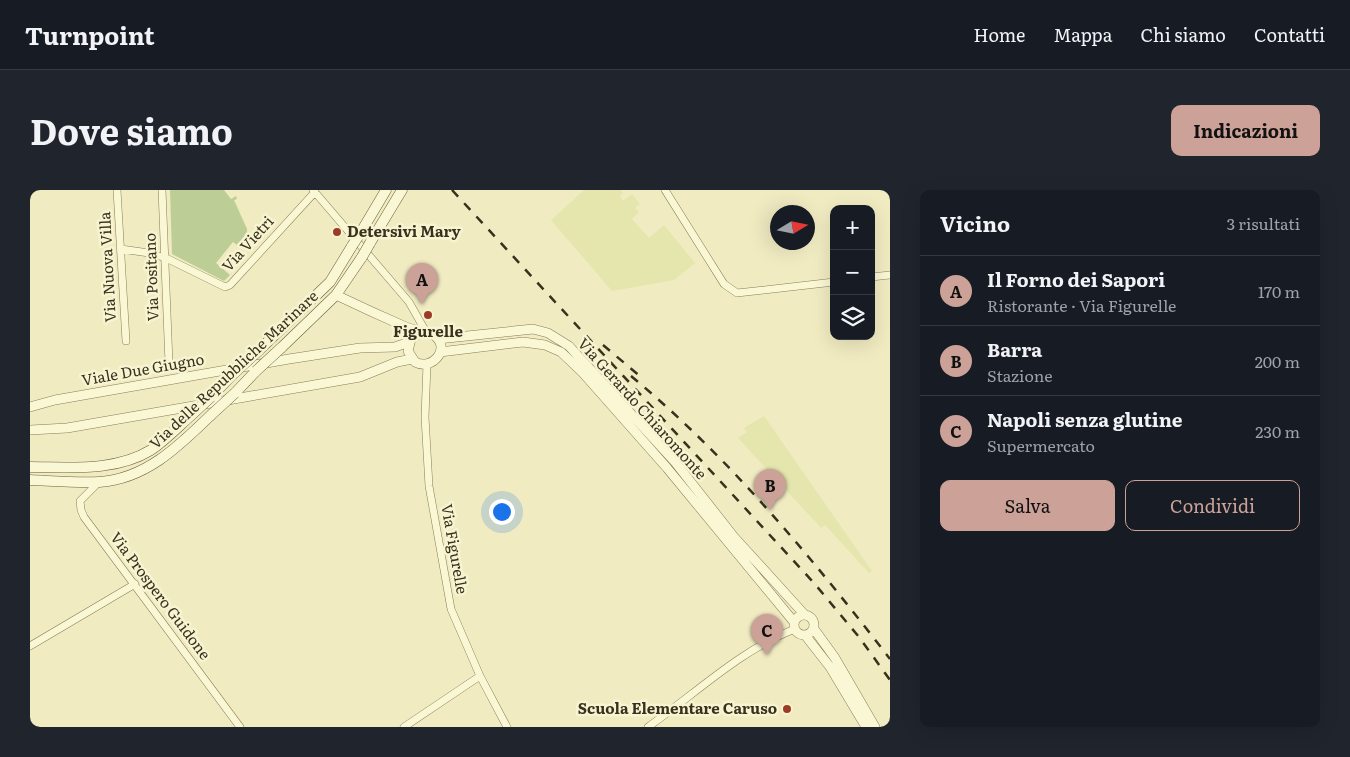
<!DOCTYPE html>
<html lang="it">
<head>
<meta charset="utf-8">
<style>
  body { margin:0; font-family:Literata,serif; background:#20242c; color:#f1f3f6 }
  .controls { position:absolute; right:15px; top:15px; display:grid; overflow:hidden; border-radius:10px; box-shadow:0 5px 20px #0002 }
  .controls button { width:45px; height:45px; display:grid; place-items:center; padding:0; border:0; border-bottom:1px solid #363941; background:#171b24; color:#f1f3f6; font:25px sans-serif }
  .compass { position:absolute; left:740px; top:15px; width:45px; height:45px; border-radius:50%; background:#171b24; box-shadow:0 5px 20px #0002; rotate:80deg }
  .you { position:absolute; left:471px; top:321px; width:18px; height:18px; margin:-12px; border:4px solid #fff; border-radius:50%; background:#1a73e8; box-shadow:0 0 0 8px #1a73e833 }
  .badge { display:grid; place-items:center; width:32px; height:32px; border-radius:50%; background:#cba198; color:#111; font-size:16px; font-weight:700 }
  .pin { position:absolute; translate:-50% -41px; filter:drop-shadow(0 1px 2px #0008) }
  .pin::after { content:''; position:absolute; top:26px; width:18px; height:15px; background:inherit; clip-path:polygon(0 0,100% 0,50% 100%) }
  .list { margin:0; padding:0; list-style:none }
  h2 { display:flex; justify-content:space-between; align-items:center; height:65px; margin:0; padding:0 20px; font-size:21px }
  h2 small { font-size:16px; font-weight:400; color:#9ea1a6 }
  .list li { display:grid; grid-template-columns:32px 1fr auto; gap:15px; align-items:center; box-sizing:border-box; height:70px; padding:0 20px; border-top:1px solid #363941 }
  .list b { display:block; font-size:19px; white-space:nowrap }
  .list p { margin:0; font-size:16px; white-space:nowrap; color:#9ea1a6 }
  .list em { font-size:16px; font-style:normal; color:#9ea1a6 }
  .actions { display:flex; gap:10px; padding:15px 20px }
  .actions a { flex:1; padding:11px 0; border:1px solid #cba198; border-radius:10px; text-align:center; font-size:18px; color:#cba198 }
  .actions .main { background:#cba198; color:#111 }
  .icon { flex:none; width:28px; height:28px; fill:none; stroke:currentColor; stroke-width:2; stroke-linecap:round; stroke-linejoin:round }
  .map { position:relative; flex:none; width:860px; height:537px; overflow:hidden; border-radius:10px }
  header { display:flex; align-items:center; gap:30px; box-sizing:border-box; height:70px; padding:0 25px; background:#171b24; border-bottom:1px solid #363941 }
  header strong { font-size:24px }
  nav { display:flex; gap:28px; margin-inline-start:auto; font-size:18px }
  .intro { display:flex; align-items:center; justify-content:space-between; box-sizing:border-box; height:120px; padding:0 30px }
  h1 { margin:0; font-size:35px }
  .button { padding:12px 22px; border-radius:10px; background:#cba198; color:#111; font-size:18px; font-weight:700 }
  main { display:flex; gap:30px; padding:0 30px }
  aside { flex:1; background:#171b24; border-radius:10px; box-shadow:0 5px 20px #0002 }
  .map>svg:first-child { display:block }
</style>
</head>
<body>
<header>
<strong>Turnpoint</strong>
<nav><a>Home</a><a>Mappa</a><a>Chi siamo</a><a>Contatti</a></nav>
</header>
<div class="intro"><h1>Dove siamo</h1><a class="button">Indicazioni</a></div>
<main>
<div class="map">
<svg width="860" height="537" viewBox="0 0 860 537">
  <rect width="100%" height="100%" fill="#f0ebc1"/>
  <path fill="#e4e6ae" d="M 554,0 L 590,0 L 593,3 L 590,6 L 593,11 L 602,4 L 610,14 L 605,18 L 609,22 L 602,29 L 619,48 L 634,35 L 665,73 L 644,90 L 582,101 L 521,30 Z
    M 734,226 L 842,381 L 839,383 L 795,335 L 791,338 L 708,248 L 717,242 L 714,238 Z"/>
  <path fill="#bcce95" d="M 140,0 L 194,0 L 201,9 L 206,6 L 207,9 L 204,10 L 217,39 L 217,43 L 207,55 L 203,52 L 186,73 L 200,85 L 194,91 L 142,64 Z"/>
  <g fill="none" stroke-linecap="round" stroke-linejoin="round">
    <defs>
      <path id="minor" d="M 87,0 L 96,151
        M 132,0 L 139,173
        M 283,0 L 379,112 L 396,142
        M 635,0 L 694,94 L 707,103 L 804,92
        M 91,59 L 119,63 L 136,68 L 195,97 L 200,95 L 285,2
        M 841,87 L 860,85
        M 397,174 L 395,227 L 399,296 L 421,419 L 450,486 L 477,537
        M 69,292 L 50,311 L 51,320 L 54,327 L 210,537
        M 0,456 L 105,394
        M 374,537 L 450,486
        M 618,537 C 665,504 710,460 765,439"/>
      <path id="tertiary" d="M 306,105 C 329,116 353,127 376,137 C 385,141 398,140 405,146 C 421,159 402,181 385,172 L 378,161 L 381,149 L 391,142
        M 408,149 L 503,139 L 518,143 L 539,156 L 645,272 L 704,347 L 774,424
        M 410,162 L 493,152 L 515,155 L 531,162 L 553,183 L 637,278 L 764,432
        M 0,217 L 25,210 L 259,169 L 330,158 L 365,157 L 379,152
        M 0,240 L 37,238 L 330,187 L 367,172 L 382,169
        M764 435a10 10 0 1 1 20 0a10 10 0 1 1-20 0Z
        M 784,439 L 805,468 L 845,537
        M 775,445 L 800,477 L 836,537"/>
      <path id="secondary" d="M 331,42 L 356,0
        M 340,53 L 372,0
        M 251,158 L 306,105 L 332,67
        M 227,162 L 300,92 L 322,56
        M 205,203 L 226,181
        M 181,207 L 202,185
        M 0,277 C 40,277 85,282 121,260 C 134,251 145,240 157,229
        M 0,290 C 23,291 46,293 69,292 C 116,289 149,256 181,225"/>
    </defs>
    <use href="#minor" stroke="#8a7d58" stroke-width="8"/>
    <use href="#tertiary" stroke="#8a7d58" stroke-width="10"/>
    <use href="#secondary" stroke="#6c5e3b" stroke-width="11"/>
    <use href="#minor" stroke="#faf7d5" stroke-width="7"/>
    <use href="#tertiary" stroke="#faf7d5" stroke-width="9"/>
    <use href="#secondary" stroke="#faf7d5" stroke-width="10"/>
    <path stroke="#39301d" stroke-width="2.5" stroke-dasharray="9 9" stroke-linecap="butt" d="M 422,0 L 784,393 L 829,447 L 860,490
      M 573,155 L 611,187
      M 601,186 C 700,268 782,368 860,469"/>
    <defs>
      <path id="secondary-bridge" d="M 322,56 L 331,42
        M 332,67 L 340,53
        M 226,181 L 251,158
        M 202,185 L 227,162
        M 181,225 L 205,203
        M 157,229 L 181,207"/>
    </defs>
    <use href="#secondary-bridge" stroke="#6c5e3b" stroke-width="11" stroke-linecap="butt"/>
    <use href="#secondary-bridge" stroke="#faf7d5" stroke-width="10"/>
  </g>
  <g fill="#9c3c25" stroke="#f7f4d1" stroke-width="2">
    <circle cx="307" cy="42" r="5"/>
    <circle cx="398" cy="125" r="5"/>
    <circle cx="757" cy="519" r="5"/>
  </g>
  <g text-anchor="middle" stroke-width="5" stroke-linejoin="round" paint-order="stroke">
    <g font-size="15" font-weight="bold" fill="#39301d" stroke="#f7f4d1" text-anchor="start">
      <text x="317" y="47">Detersivi Mary</text>
      <text x="398" y="147" text-anchor="middle">Figurelle</text>
      <text x="747" y="524" text-anchor="end">Scuola Elementare Caruso</text>
    </g>
    <g font-size="15" fill="#39301d" stroke="#f7f4d1">
      <text transform="translate(218 54) rotate(-48)" y="5">Via Vietri</text>
      <text transform="translate(78 77) rotate(-93)" y="5">Via Nuova Villa</text>
      <text transform="translate(122 87) rotate(-92)" y="5">Via Positano</text>
      <text transform="translate(113 180) rotate(-10)" y="5">Viale Due Giugno</text>
      <text transform="translate(204 180) rotate(-43)" y="5">Via delle Repubbliche Marinare</text>
      <text transform="translate(612 219) rotate(48)" y="5">Via Gerardo Chiaromonte</text>
      <text transform="translate(424 359) rotate(80)" y="5">Via Figurelle</text>
      <text transform="translate(130 406) rotate(53)" y="5">Via Prospero Guidone</text>
    </g>
  </g>
</svg>
<div class="controls">
<button>+</button>
<button>−</button>
<button><svg class="icon" aria-label="layers" viewBox="0 0 24 24"><path d="M12 4l9 5-9 5-9-5zM3 14l9 5 9-5"/></svg></button>
</div>
<svg class="compass" viewBox="-18 -18 36 36"><path d="M0-13l5 13h-10z" fill="#e53935"/><path d="M0 13l5-13h-10z" fill="#9ea1a6"/></svg>
<div class="you"></div>
<div class="pin badge" style="left:392px;top:114px">A</div>
<div class="pin badge" style="left:740px;top:320px">B</div>
<div class="pin badge" style="left:737px;top:465px">C</div>
</div>
<aside>
<h2>Vicino<small>3 risultati</small></h2>
<ul class="list">
<li><span class="badge">A</span><div><b>Il Forno dei Sapori</b><p>Ristorante · Via Figurelle</p></div><em>170 m</em></li>
<li><span class="badge">B</span><div><b>Barra</b><p>Stazione</p></div><em>200 m</em></li>
<li><span class="badge">C</span><div><b>Napoli senza glutine</b><p>Supermercato</p></div><em>230 m</em></li>
</ul>
<div class="actions"><a class="main">Salva</a><a>Condividi</a></div>
</aside>
</main>
</body>
</html>
